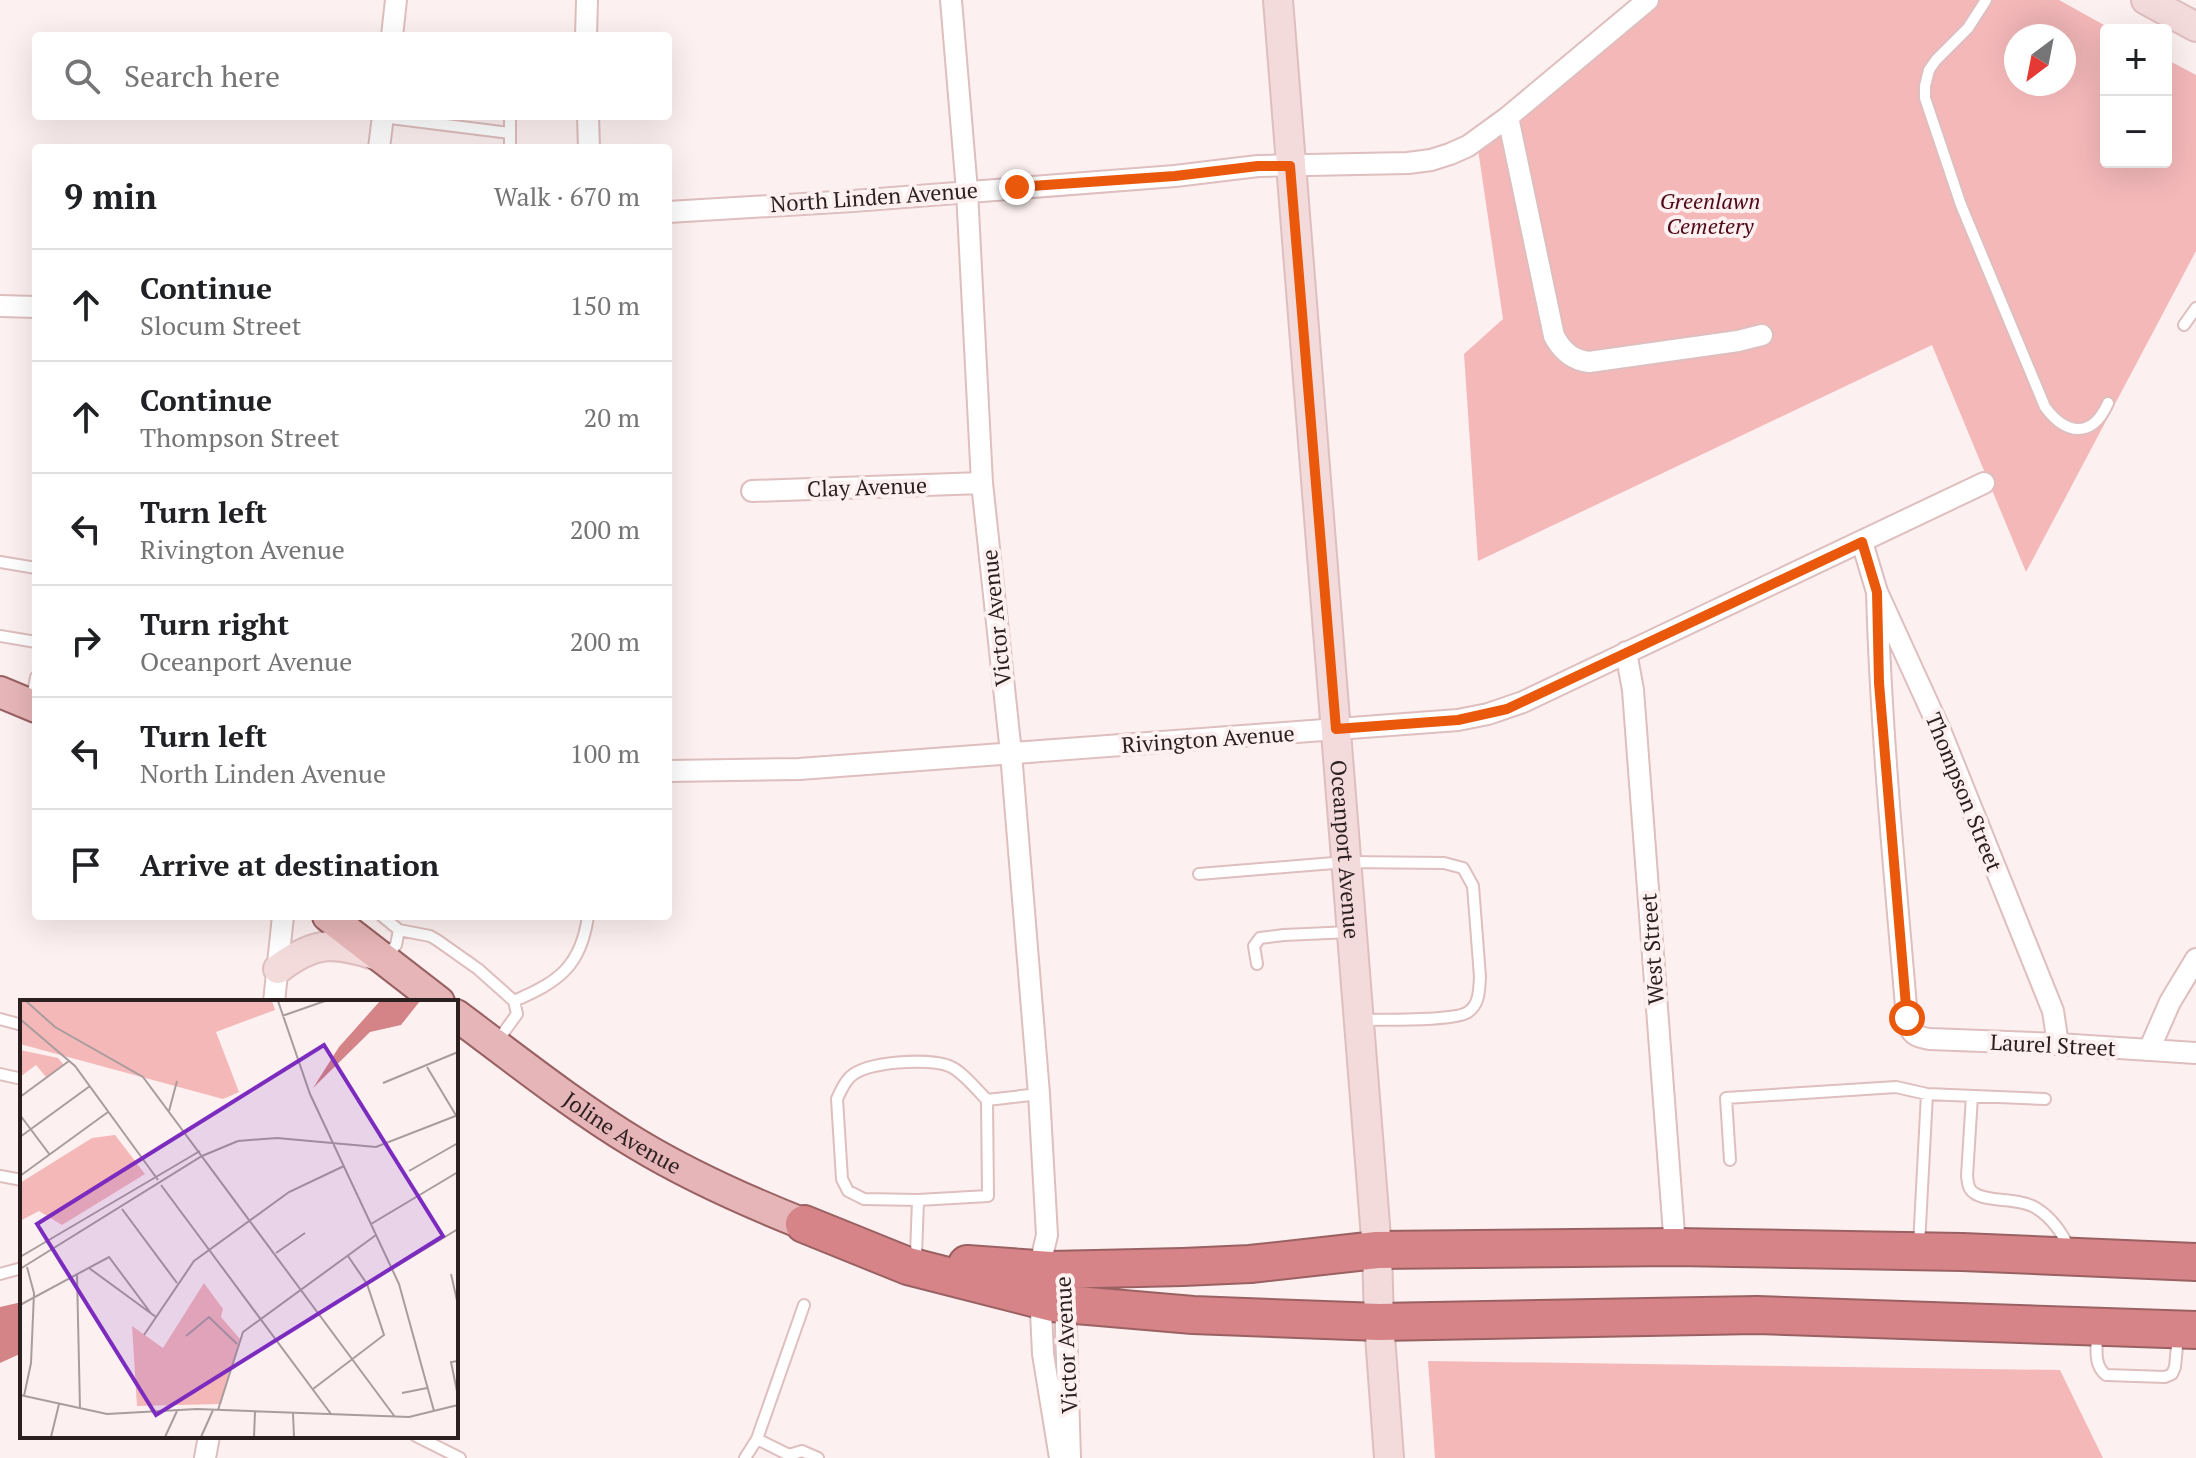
<!DOCTYPE html>
<html lang="en">
<head>
<meta charset="utf-8">
<style>
  body { margin:0; font-family:"PT Serif",serif; background:#f2f2f2; color:#202124 }
  .controls { position:absolute; right:24px; top:24px; display:grid; overflow:hidden; border-radius:8px; box-shadow:0 8px 32px #0002 }
  .controls button { width:72px; height:72px; display:grid; place-items:center; padding:0; border:0; border-bottom:2px solid #e0e0e0; background:#fff; color:#202124; font:40px sans-serif }
  .compass { position:absolute; left:2004px; top:24px; width:72px; height:72px; border-radius:50%; background:#fff; box-shadow:0 8px 32px #0002; rotate:212deg }
  .stop { position:absolute; width:24px; height:24px; margin:-18px; border:6px solid #ea580c; border-radius:50%; background:#fff }
  .stop.end { background:#ea580c; border-color:#fff; box-shadow:0 2px 8px #0008 }
  .list { margin:0; padding:0; list-style:none }
  h2 { display:flex; justify-content:space-between; align-items:center; height:104px; margin:0; padding:0 32px; font-size:34px }
  h2 small { font-size:26px; font-weight:400; color:#757577 }
  .list li { display:grid; grid-template-columns:52px 1fr auto; gap:24px; align-items:center; box-sizing:border-box; height:112px; padding:0 32px; border-top:2px solid #e0e0e0 }
  .list b { display:block; font-size:30px; white-space:nowrap }
  .list p { margin:0; font-size:26px; white-space:nowrap; color:#757577 }
  .list em { font-size:26px; font-style:normal; color:#757577 }
  .icon { flex:none; width:44px; height:44px; fill:none; stroke:currentColor; stroke-width:2; stroke-linecap:round; stroke-linejoin:round }
  .map { position:relative; flex:none; width:2196px; height:1458px; overflow:hidden }
  .search { position:absolute; background:#fff; box-shadow:0 8px 32px #0002; left:32px; top:32px; width:640px; height:88px; display:flex; align-items:center; gap:20px; box-sizing:border-box; padding:0 28px; border-radius:8px; color:#757577; font-size:30px }
  .panel { position:absolute; background:#fff; box-shadow:0 8px 32px #0002; left:32px; top:144px; width:640px; height:776px; border-radius:8px }
  .map>svg:first-child { display:block }
</style>
</head>
<body>
<div class="map">
<svg width="2196" height="1458" viewBox="0 0 2196 1458">
  <rect width="100%" height="100%" fill="#fdf0f0"/>
  <path fill="#f4b8b9" fill-rule="evenodd" d="M 1637,0 L 2059,0 L 2113,30 L 2106,30 L 2106,162 L 2166,162 L 2166,59 L 2196,75 L 2196,251 L 2026,572 L 1932,345 L 1478,561 L 1464,354 L 1503,319 L 1475,129 ZM 2016,36 L 2064,36 L 2064,84 L 2016,84 Z
    M 1428,1361 L 2060,1370 L 2103,1458 L 1435,1458 Z"/>
  <path fill="#d48487" d="M 22,1302 L 22,1353 L 0,1363 L 0,1307 Z"/>
  <g fill="none" stroke-linecap="round" stroke-linejoin="round">
    <defs>
      <path id="lane" d="M 1986,0 L 1968,28 L 1936,60 L 1929,70 L 1925,86 L 1925,98 L 1961,205 L 2045,407 C 2066,435 2092,439 2108,403
        M 382,117 L 510,133 L 510,148
        M 510,133 L 510,116
        M 2184,325 L 2196,308
        M 0,562 L 36,568
        M 0,636 L 36,642
        M 31,703 L 36,677
        M 1199,874 L 1346,862 L 1444,863 L 1463,868 L 1473,886 L 1480,977 C 1479,989 1480,1004 1468,1012 C 1454,1022 1379,1019 1359,1020
        M 382,916 L 399,930 L 396,945 L 385,957
        M 399,930 L 430,936 L 437,940 L 478,969 L 514,1001 L 517,1014 L 496,1043
        M 1257,964 L 1254,946 L 1260,938 L 1284,935 L 1350,932
        M 514,1001 C 558,982 581,967 588,916
        M 0,1019 L 22,1025
        M 0,1074 L 22,1079
        M 1972,1096 L 1967,1176 C 1968,1183 1968,1189 1974,1193 C 1988,1203 2018,1197 2036,1208 C 2052,1218 2061,1232 2069,1247
        M 1730,1160 L 1726,1098 L 1896,1087 L 1927,1094 L 2045,1099
        M 0,1176 L 22,1180
        M 918,1200 L 988,1196 L 987,1100 L 1039,1094
        M 1919,1245 L 1927,1094
        M 916,1255 L 918,1200 L 864,1199 L 848,1191 L 842,1179 L 837,1099 C 840,1092 845,1082 850,1077 C 867,1061 928,1058 949,1066 C 961,1070 978,1091 987,1100
        M 0,1274 L 22,1268
        M 2097,1332 C 2097,1347 2093,1365 2106,1375 L 2165,1377 L 2172,1374 L 2175,1367 L 2178,1336
        M 416,1436 L 460,1458
        M 757,1439 L 789,1455 L 802,1451 L 818,1458
        M 745,1458 L 757,1439 L 804,1305"/>
      <path id="street" d="M 951,0 L 967,191 L 982,483 L 1011,753 L 1039,1094 L 1047,1235 L 1039,1269 L 1043,1354 L 1060,1458
        M 392,36 L 396,0
        M 586,36 L 587,0
        M 588,116 L 589,148
        M 1508,117 L 1554,336 C 1562,351 1572,360 1589,362 L 1738,341 L 1762,335
        M 379,148 L 383,116
        M 668,212 L 853,201 L 1175,176 L 1258,166 L 1408,163 L 1431,160 L 1450,154 L 1468,146 L 1508,117 L 1648,0
        M 0,306 L 36,307
        M 752,491 L 982,483
        M 1862,542 L 1877,592 L 1940,730 L 2053,1011 L 2058,1044
        M 1877,592 C 1881,734 1895,876 1907,1018 C 1910,1034 1915,1037 1930,1039 L 2058,1044 L 2196,1053
        M 1626,652 L 1633,690 L 1675,1247
        M 668,771 L 799,769 L 1458,720 L 1488,714 L 1523,702 L 1984,483
        M 274,1002 L 283,916
        M 2149,1050 L 2170,1002 L 2196,959
        M 1065,1295 L 1070,1458
        M 205,1458 L 209,1436"/>
      <g id="secondary">
        <path id="s1" d="M 1278,0 L 1377,1250 L 1379,1322 L 1389,1458"/>
        <path d="M 2146,0 L 2196,27"/>
        <path d="M 278,969 C 316,940 334,942 378,956"/>
      </g>
      <g id="primary">
        <path d="M 0,692 L 36,707"/>
        <path d="M 328,916 L 439,1002"/>
        <path id="s2" d="M 456,1015 C 515,1059 574,1106 637,1144 C 690,1176 746,1201 804,1224"/>
      </g>
      <path id="highway" d="M 804,1224 L 908,1266 L 1053,1303 L 1193,1315 L 1379,1322 L 1757,1315 L 2196,1330
        M 967,1264 L 1051,1270 L 1183,1267 L 1250,1264 L 1377,1250 L 1675,1247 L 1962,1252 L 2196,1262"/>
    </defs>
    <use href="#lane" stroke="#debebe" stroke-width="14"/>
    <use href="#street" stroke="#debebe" stroke-width="24"/>
    <use href="#secondary" stroke="#debebe" stroke-width="32"/>
    <use href="#primary" stroke="#9a6163" stroke-width="34"/>
    <use href="#highway" stroke="#9a6163" stroke-width="40"/>
    <use href="#lane" stroke="#fff" stroke-width="10"/>
    <use href="#street" stroke="#fff" stroke-width="20"/>
    <use href="#secondary" stroke="#f3dadb" stroke-width="28"/>
    <use href="#primary" stroke="#e6b5b7" stroke-width="30"/>
    <use href="#highway" stroke="#d68487" stroke-width="36"/>
  </g>
  <g fill="none" stroke-linecap="round" stroke-linejoin="round">
    <path stroke="#ea580c" stroke-width="10" d="M 1017,187 L 1175,176 L 1258,166 L 1290,166 L 1336,729 L 1458,720 L 1507,709 L 1862,542 L 1877,592 L 1879,683 L 1907,1018"/>
  </g>
  <g text-anchor="middle" stroke-width="8" stroke-linejoin="round" paint-order="stroke">
    <g font-size="22" fill="#2b1f20" stroke="#fdf0f0">
      <text transform="translate(874 197) rotate(-4)" y="8">North Linden Avenue</text>
      <text transform="translate(867 487) rotate(-2)" y="8">Clay Avenue</text>
      <text transform="translate(996 618) rotate(-96)" y="8">Victor Avenue</text>
      <text transform="translate(1208 739) rotate(-4)" y="8">Rivington Avenue</text>
      <text transform="translate(1964 792) rotate(68)" y="8">Thompson Street</text>
      <text dy="8" stroke="none"><textPath href="#s1" startOffset="852">Oceanport Avenue</textPath></text>
      <text transform="translate(1652 949) rotate(-94)" y="8">West Street</text>
      <text transform="translate(2053 1045) rotate(3)" y="8">Laurel Street</text>
      <text dy="8" stroke="none"><textPath href="#s2" startOffset="204">Joline Avenue</textPath></text>
      <text transform="translate(1066 1345) rotate(-93)" y="8">Victor Avenue</text>
    </g>
    <g font-size="22" font-style="italic" fill="#500816" stroke="#fdf0f0">
      <text x="1710" y="209">Greenlawn<tspan x="1710" dy="25">Cemetery</tspan></text>
    </g>
  </g>
  <g transform="translate(20 1000)">
    <rect width="438" height="438" fill="#fdf0f0"/>
    <path d="M 0,1 L 252,1 L 255,10 L 196,32 L 219,92 L 203,99 L 0,44 ZM 0,50 L 38,58 L 44,65 L 26,77 L 16,65 L 0,77 ZM 95,135 L 125,174 L 42,225 L 19,211 L 0,221 L 0,183 L 72,138 ZM 184,283 L 203,309 L 201,317 L 220,339 L 201,404 L 117,406 L 112,326 L 143,348 Z" fill="#f4b8b9"/>
    <path d="M 360,1 L 400,1 L 381,25 L 350,32 L 293,88 L 319,47 Z" fill="#d48487"/>
    <path fill="none" stroke="#a99c9d" stroke-width="2" d="M 6,1 L 35,27 L 123,77 L 375,417M 258,1 L 290,94 L 379,284 L 414,411M 262,16 L 305,1M 0,19 L 55,66 L 138,180M 407,67 L 437,117M 363,83 L 438,52M 0,97 L 49,61M 149,111 L 157,81M 0,115 L 30,155M 0,137 L 70,86M 218,141 L 257,138 L 356,147 L 438,115M 389,171 L 438,143M 0,176 L 88,112M 141,185 L 311,414M 102,209 L 157,283M 351,224 L 438,172M 256,253 L 285,233M 0,257 L 180,151M 69,268 L 136,317M 0,269 L 182,156 L 218,141M 372,269 L 438,229M 57,274 L 60,409M 431,274 L 438,305M 0,305 L 89,257 L 130,312M 124,335 L 174,261 L 269,192 L 324,166M 166,336 L 189,317 L 217,344M 438,361 L 431,362 L 438,396M 293,389 L 364,335 L 347,284 L 328,256M 382,393 L 407,388M 0,395 L 87,414 L 177,409 L 389,417 L 438,405M 4,396 L 11,363 L 14,293 L 7,267M 198,410 L 223,332 L 356,235M 273,413 L 274,437M 31,437 L 39,404M 145,437 L 157,411M 181,437 L 193,410M 234,437 L 235,412"/>
    <path fill="#7b2cbf" fill-opacity="0.15" stroke="#7b2cbf" stroke-width="4" d="M 304,45 L 423,236 L 136,415 L 17,224 Z"/>
    <rect width="438" height="438" fill="none" stroke="#2b1f20" stroke-width="4"/>
  </g>
</svg>
<div class="controls">
<button>+</button>
<button>−</button>
</div>
<svg class="compass" viewBox="-18 -18 36 36"><path d="M0-13l5 13h-10z" fill="#e53935"/><path d="M0 13l5-13h-10z" fill="#757577"/></svg>
<div class="stop" style="left:1907px;top:1018px"></div>
<div class="stop end" style="left:1017px;top:187px"></div>
<div class="search"><svg class="icon" aria-label="search" viewBox="0 0 24 24"><circle cx="10" cy="10" r="6"/><path d="M15 15l6 6"/></svg>Search here</div>
<section class="panel">
<h2>9 min<small>Walk · 670 m</small></h2>
<ul class="list">
<li><svg class="icon" aria-label="ahead" viewBox="0 0 24 24"><path d="M12 20V5M6 11l6-6 6 6"/></svg><div><b>Continue</b><p>Slocum Street</p></div><em>150 m</em></li>
<li><svg class="icon" aria-label="ahead" viewBox="0 0 24 24"><path d="M12 20V5M6 11l6-6 6 6"/></svg><div><b>Continue</b><p>Thompson Street</p></div><em>20 m</em></li>
<li><svg class="icon" aria-label="left" viewBox="0 0 24 24"><path d="M17 20v-9H6M10 6l-5 5 5 5"/></svg><div><b>Turn left</b><p>Rivington Avenue</p></div><em>200 m</em></li>
<li><svg class="icon" aria-label="right" viewBox="0 0 24 24"><path d="M7 20v-9h11M14 6l5 5-5 5"/></svg><div><b>Turn right</b><p>Oceanport Avenue</p></div><em>200 m</em></li>
<li><svg class="icon" aria-label="left" viewBox="0 0 24 24"><path d="M17 20v-9H6M10 6l-5 5 5 5"/></svg><div><b>Turn left</b><p>North Linden Avenue</p></div><em>100 m</em></li>
<li><svg class="icon" aria-label="arrive" viewBox="0 0 24 24"><path d="M6 21V4h12l-3 4 3 4H6"/></svg><div><b>Arrive at destination</b></div></li>
</ul>
</section>
</div>
</body>
</html>
